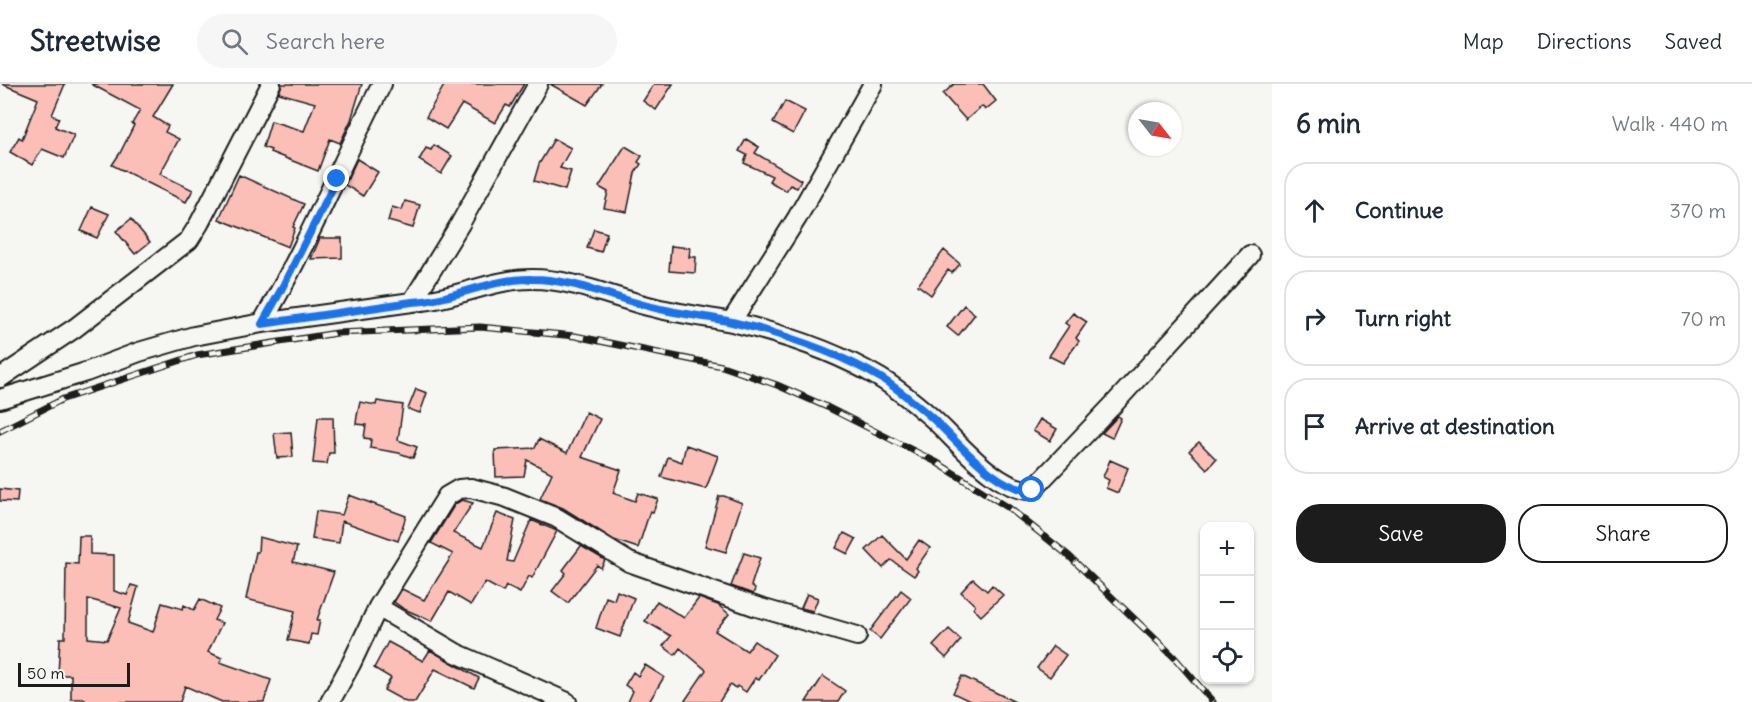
<!DOCTYPE html>
<html lang="en">
<head>
<meta charset="utf-8">
<style>
  body { margin:0; font-family:Delius,sans-serif; background:#f6f6f7; color:#1f2937 }
  .controls { position:absolute; right:18px; bottom:18px; display:grid; overflow:hidden; border-radius:12px; box-shadow:0 2px 4px #0004 }
  .controls button { width:54px; height:54px; display:grid; place-items:center; padding:0; border:0; border-bottom:2px solid #e0e1e3; background:#fff; color:#1f2937; font:30px sans-serif }
  .compass { position:absolute; left:1128px; top:18px; width:54px; height:54px; border-radius:50%; background:#fff; box-shadow:0 2px 4px #0004; rotate:121deg }
  .scale { position:absolute; left:18px; bottom:15px; width:112px; box-sizing:border-box; padding-left:6px; border:3px solid #1c1c1c; border-top:0; font-size:16px; line-height:21px; white-space:nowrap; color:#1c1c1c; -webkit-text-stroke:4px #f6f6f2; paint-order:stroke }
  .stop { position:absolute; width:18px; height:18px; margin:-14px; border:4px solid #1a73e8; border-radius:50%; background:#fff }
  .stop.end { background:#1a73e8; border-color:#fff; box-shadow:0 2px 6px #0008 }
  .list { margin:0; padding:0; list-style:none }
  h2 { display:flex; justify-content:space-between; align-items:center; height:78px; margin:0; padding:0 24px; font-size:26px }
  h2 small { font-size:20px; font-weight:400; color:#747a83 }
  .list li { display:grid; grid-template-columns:39px 1fr auto; gap:18px; align-items:center; box-sizing:border-box; height:96px; margin:0 12px 12px; padding:0 12px; border:2px solid #e0e1e3; border-radius:24px }
  .list b { display:block; font-size:22px; white-space:nowrap }
  .list em { font-size:20px; font-style:normal; color:#747a83 }
  .actions { display:flex; gap:12px; padding:18px 24px }
  .actions a { flex:1; padding:14px 0; border:2px solid #1c1c1c; border-radius:24px; text-align:center; font-size:21px; color:#1c1c1c }
  .actions .main { background:#1c1c1c; color:#fff }
  .icon { flex:none; width:33px; height:33px; fill:none; stroke:currentColor; stroke-width:2; stroke-linecap:round; stroke-linejoin:round }
  .map { position:relative; flex:none; width:1272px; height:618px; overflow:hidden }
  header { display:flex; align-items:center; gap:36px; box-sizing:border-box; height:84px; padding:0 30px; background:#fff; border-bottom:2px solid #e0e1e3 }
  header strong { font-size:28px }
  nav { display:flex; gap:33px; margin-inline-start:auto; font-size:21px }
  .search { width:420px; height:54px; background:#f6f6f7; display:flex; align-items:center; gap:15px; box-sizing:border-box; padding:0 21px; border-radius:33px; color:#747a83; font-size:22px }
  main { display:flex }
  aside { flex:1; background:#fff }
  .map>svg:first-child { display:block }
</style>
</head>
<body>
<header>
<strong>Streetwise</strong>
<div class="search"><svg class="icon" aria-label="search" viewBox="0 0 24 24"><circle cx="10" cy="10" r="6"/><path d="M15 15l6 6"/></svg>Search here</div>
<nav><a>Map</a><a>Directions</a><a>Saved</a></nav>
</header>
<main>
<div class="map">
<svg width="1272" height="618" viewBox="0 0 1272 618">
  <rect width="100%" height="100%" fill="#f6f6f2"/>
  <filter id="ink" filterUnits="userSpaceOnUse"><feTurbulence type="fractalNoise" baseFrequency=".0167" numOctaves="2"/><feDisplacementMap in="SourceGraphic" scale="12" xChannelSelector="R" yChannelSelector="G"/><feConvolveMatrix kernelMatrix="1 2 1 2 8 2 1 2 1" color-interpolation-filters="sRGB"/></filter>
  <g filter="url(#ink)">
    <path fill="#fbbfb8" stroke="#1c1c1c" stroke-width="1.5" fill-rule="evenodd" d="M 2,0 L 65,0 L 52,31 L 59,34 L 55,43 L 74,51 L 64,74 L 42,65 L 32,81 L 10,68 L 19,53 L 22,55 L 38,15 Z
      M 91,0 L 173,0 L 153,33 L 168,42 L 165,48 L 179,55 L 160,90 L 193,106 L 186,118 L 112,81 L 120,69 L 134,41 L 132,40 L 140,26 Z
      M 282,0 L 362,0 L 351,36 L 340,59 L 330,55 L 318,87 L 270,68 L 271,66 L 263,63 L 271,37 L 304,47 L 315,19 L 279,9 Z
      M 445,0 L 524,0 L 510,23 L 506,21 L 495,39 L 462,20 L 446,45 L 426,33 Z
      M 550,0 L 602,0 L 587,21 Z
      M 654,0 L 673,0 L 656,26 L 643,17 Z
      M 954,0 L 983,0 L 996,17 L 985,26 L 982,22 L 966,36 L 943,10 Z
      M 785,17 L 805,27 L 793,50 L 773,39 Z
      M 554,55 L 571,64 L 560,84 L 571,87 L 565,106 L 534,97 L 539,80 Z
      M 746,55 L 759,63 L 755,69 L 801,96 L 797,104 L 790,101 L 786,107 L 769,97 L 772,92 L 744,79 L 747,71 L 739,67 Z
      M 434,61 L 452,72 L 441,90 L 419,76 L 426,64 L 431,66 Z
      M 625,62 L 642,72 L 638,78 L 641,80 L 635,89 L 627,128 L 604,124 L 608,108 L 599,103 Z
      M 357,75 L 378,88 L 363,112 L 345,101 Z
      M 239,91 L 304,120 L 293,143 L 295,144 L 288,163 L 219,135 Z
      M 405,117 L 420,121 L 413,144 L 388,137 L 392,123 L 402,126 Z
      M 92,123 L 109,130 L 97,154 L 81,147 Z
      M 131,135 L 150,158 L 135,170 L 116,147 Z
      M 594,145 L 607,149 L 601,168 L 587,164 Z
      M 320,154 L 342,154 L 342,174 L 311,175 Z
      M 671,162 L 690,164 L 689,173 L 696,173 L 695,189 L 669,187 Z
      M 944,166 L 960,180 L 952,189 L 948,186 L 931,211 L 918,201 Z
      M 964,221 L 975,230 L 958,252 L 947,243 Z
      M 1073,229 L 1087,238 L 1076,254 L 1079,257 L 1063,279 L 1049,272 L 1069,242 L 1065,239 Z
      M 416,305 L 427,309 L 420,329 L 408,325 Z
      M 377,317 L 403,321 L 398,356 L 417,363 L 413,374 L 399,369 L 370,364 L 371,355 L 364,354 L 366,341 L 356,340 L 357,332 L 360,318 L 376,321 Z
      M 586,328 L 600,335 L 582,373 L 621,386 L 613,409 L 635,417 L 638,409 L 658,415 L 653,428 L 650,427 L 638,464 L 614,456 L 563,424 L 540,415 L 552,389 L 527,376 L 524,392 L 496,393 L 495,366 L 535,364 L 539,355 L 567,369 Z
      M 1118,332 L 1121,334 L 1112,354 L 1102,349 Z
      M 318,333 L 333,333 L 334,369 L 329,369 L 327,380 L 313,379 Z
      M 1040,335 L 1057,345 L 1050,357 L 1033,347 Z
      M 291,348 L 293,373 L 277,374 L 274,349 Z
      M 1199,358 L 1216,375 L 1207,385 L 1189,367 Z
      M 686,361 L 718,372 L 706,405 L 661,393 L 668,373 L 682,378 Z
      M 1110,376 L 1128,384 L 1118,409 L 1106,404 L 1109,396 L 1103,393 Z
      M 0,405 L 18,407 L 17,418 L 0,417 Z
      M 349,411 L 406,432 L 398,457 L 342,437 L 339,459 L 312,455 L 316,427 L 342,431 Z
      M 719,412 L 724,412 L 742,419 L 726,468 L 705,462 Z
      M 462,416 L 473,419 L 453,449 L 483,463 L 497,429 L 515,436 L 507,477 L 513,478 L 531,436 L 557,447 L 532,494 L 529,492 L 520,509 L 506,502 L 503,508 L 485,498 L 471,521 L 449,508 L 432,537 L 404,525 L 394,518 L 402,505 L 424,516 L 453,470 L 431,459 L 455,420 Z
      M 844,449 L 856,455 L 848,470 L 836,464 Z
      M 882,451 L 906,475 L 919,456 L 930,464 L 916,484 L 918,487 L 914,492 L 891,476 L 883,484 L 866,466 Z
      M 79,452 L 90,452 L 90,470 L 114,471 L 114,507 L 127,511 L 131,501 L 138,503 L 128,539 L 153,548 L 162,519 L 183,525 L 184,521 L 194,526 L 200,515 L 220,524 L 214,536 L 222,539 L 208,568 L 222,574 L 220,578 L 271,596 L 264,618 L 222,618 L 185,602 L 180,618 L 85,618 L 85,615 L 71,615 L 71,591 L 58,591 L 60,554 L 65,554 L 66,479 L 78,480 ZM 88,515 L 121,524 L 107,556 L 88,554 Z
      M 259,453 L 297,463 L 293,478 L 334,488 L 317,536 L 320,536 L 317,551 L 311,550 L 309,560 L 288,556 L 295,527 L 246,515 L 256,468 L 258,468 Z
      M 581,462 L 605,476 L 601,484 L 597,481 L 568,519 L 552,507 L 566,489 L 563,486 Z
      M 744,469 L 760,474 L 751,502 L 755,505 L 753,510 L 731,502 Z
      M 973,495 L 987,507 L 992,501 L 1003,511 L 981,532 L 973,524 L 975,521 L 961,508 Z
      M 901,506 L 911,514 L 880,555 L 870,547 Z
      M 617,507 L 634,514 L 620,553 L 596,544 L 606,513 L 614,516 Z
      M 807,510 L 818,514 L 813,527 L 801,524 Z
      M 699,514 L 718,521 L 729,530 L 715,547 L 747,567 L 754,557 L 775,571 L 759,596 L 755,594 L 746,608 L 737,602 L 736,604 L 730,601 L 719,618 L 684,618 L 706,586 L 680,564 L 675,571 L 663,562 L 671,552 L 645,537 L 657,517 L 684,534 Z
      M 949,545 L 961,556 L 946,574 L 933,562 Z
      M 388,558 L 423,577 L 430,566 L 479,594 L 474,604 L 435,585 L 415,618 L 406,618 L 384,606 L 391,594 L 374,584 Z
      M 1053,562 L 1066,571 L 1050,593 L 1037,584 Z
      M 645,581 L 664,593 L 649,618 L 628,618 L 633,607 L 625,601 L 633,588 L 638,592 Z
      M 823,592 L 845,607 L 838,618 L 806,618 Z
      M 962,592 L 1015,618 L 972,618 L 953,609 Z"/>
    <g fill="none" stroke-linecap="round" stroke-linejoin="round">
      <defs>
        <path id="minor" d="M 412,218 L 460,140 L 538,0
          M 731,238 L 797,134 L 873,0
          M 262,239 C 307,162 341,79 382,0
          M 0,294 L 75,244 L 189,156 L 199,140 L 271,0
          M 0,315 L 86,288 L 139,268 L 194,252 L 262,239 L 412,218 C 454,216 491,195 532,195 C 574,195 615,215 656,224 C 681,230 707,233 732,238 C 783,250 835,267 880,294 C 898,305 916,320 931,333 C 956,355 997,408 1032,406 L 1113,321 L 1250,171
          M 378,523 L 456,569 L 567,618
          M 330,618 L 351,580 L 378,523 L 447,412 L 459,405 L 471,404 L 505,413 L 557,434 L 629,478 L 757,523 L 857,552"/>
      </defs>
      <use href="#minor" stroke="#1c1c1c" stroke-width="22"/>
      <use href="#minor" stroke="#f6f6f2" stroke-width="18"/>
      <defs>
        <path id="rail" d="M 0,347 L 63,315 L 197,271 L 337,249 L 480,243 L 575,252 L 722,282 L 777,301 L 827,323 L 936,378 L 1009,424 L 1069,472 L 1174,573 L 1213,618"/>
      </defs>
      <use href="#rail" stroke="#1c1c1c" stroke-width="7"/>
      <use href="#rail" stroke="#f6f6f2" stroke-width="4.5" stroke-dasharray="14" stroke-linecap="butt"/>
    </g>
  </g>
  <g fill="none" stroke-linecap="round" stroke-linejoin="round" filter="url(#ink)">
    <path stroke="#1a73e8" stroke-width="8" d="M 337,95 L 280,208 L 262,240 L 412,218 C 454,216 491,194 532,195 C 574,195 615,215 656,224 C 681,230 707,233 732,238 C 783,250 835,267 881,294 C 898,305 916,320 931,333 C 956,355 997,408 1032,406"/>
  </g>
</svg>
<div class="controls">
<button>+</button>
<button>−</button>
<button><svg class="icon" aria-label="locate" viewBox="0 0 24 24"><circle cx="12" cy="12" r="6"/><path d="M12 2v4M12 18v4M2 12h4M18 12h4"/></svg></button>
</div>
<svg class="compass" viewBox="-18 -18 36 36"><path d="M0-13l5 13h-10z" fill="#e53935"/><path d="M0 13l5-13h-10z" fill="#747a83"/></svg>
<div class="scale">50 m</div>
<div class="stop" style="left:1032px;top:406px"></div>
<div class="stop end" style="left:337px;top:95px"></div>
</div>
<aside>
<h2>6 min<small>Walk · 440 m</small></h2>
<ul class="list">
<li><svg class="icon" aria-label="ahead" viewBox="0 0 24 24"><path d="M12 20V5M6 11l6-6 6 6"/></svg><div><b>Continue</b></div><em>370 m</em></li>
<li><svg class="icon" aria-label="right" viewBox="0 0 24 24"><path d="M7 20v-9h11M14 6l5 5-5 5"/></svg><div><b>Turn right</b></div><em>70 m</em></li>
<li><svg class="icon" aria-label="arrive" viewBox="0 0 24 24"><path d="M6 21V4h12l-3 4 3 4H6"/></svg><div><b>Arrive at destination</b></div></li>
</ul>
<div class="actions"><a class="main">Save</a><a>Share</a></div>
</aside>
</main>
</body>
</html>
